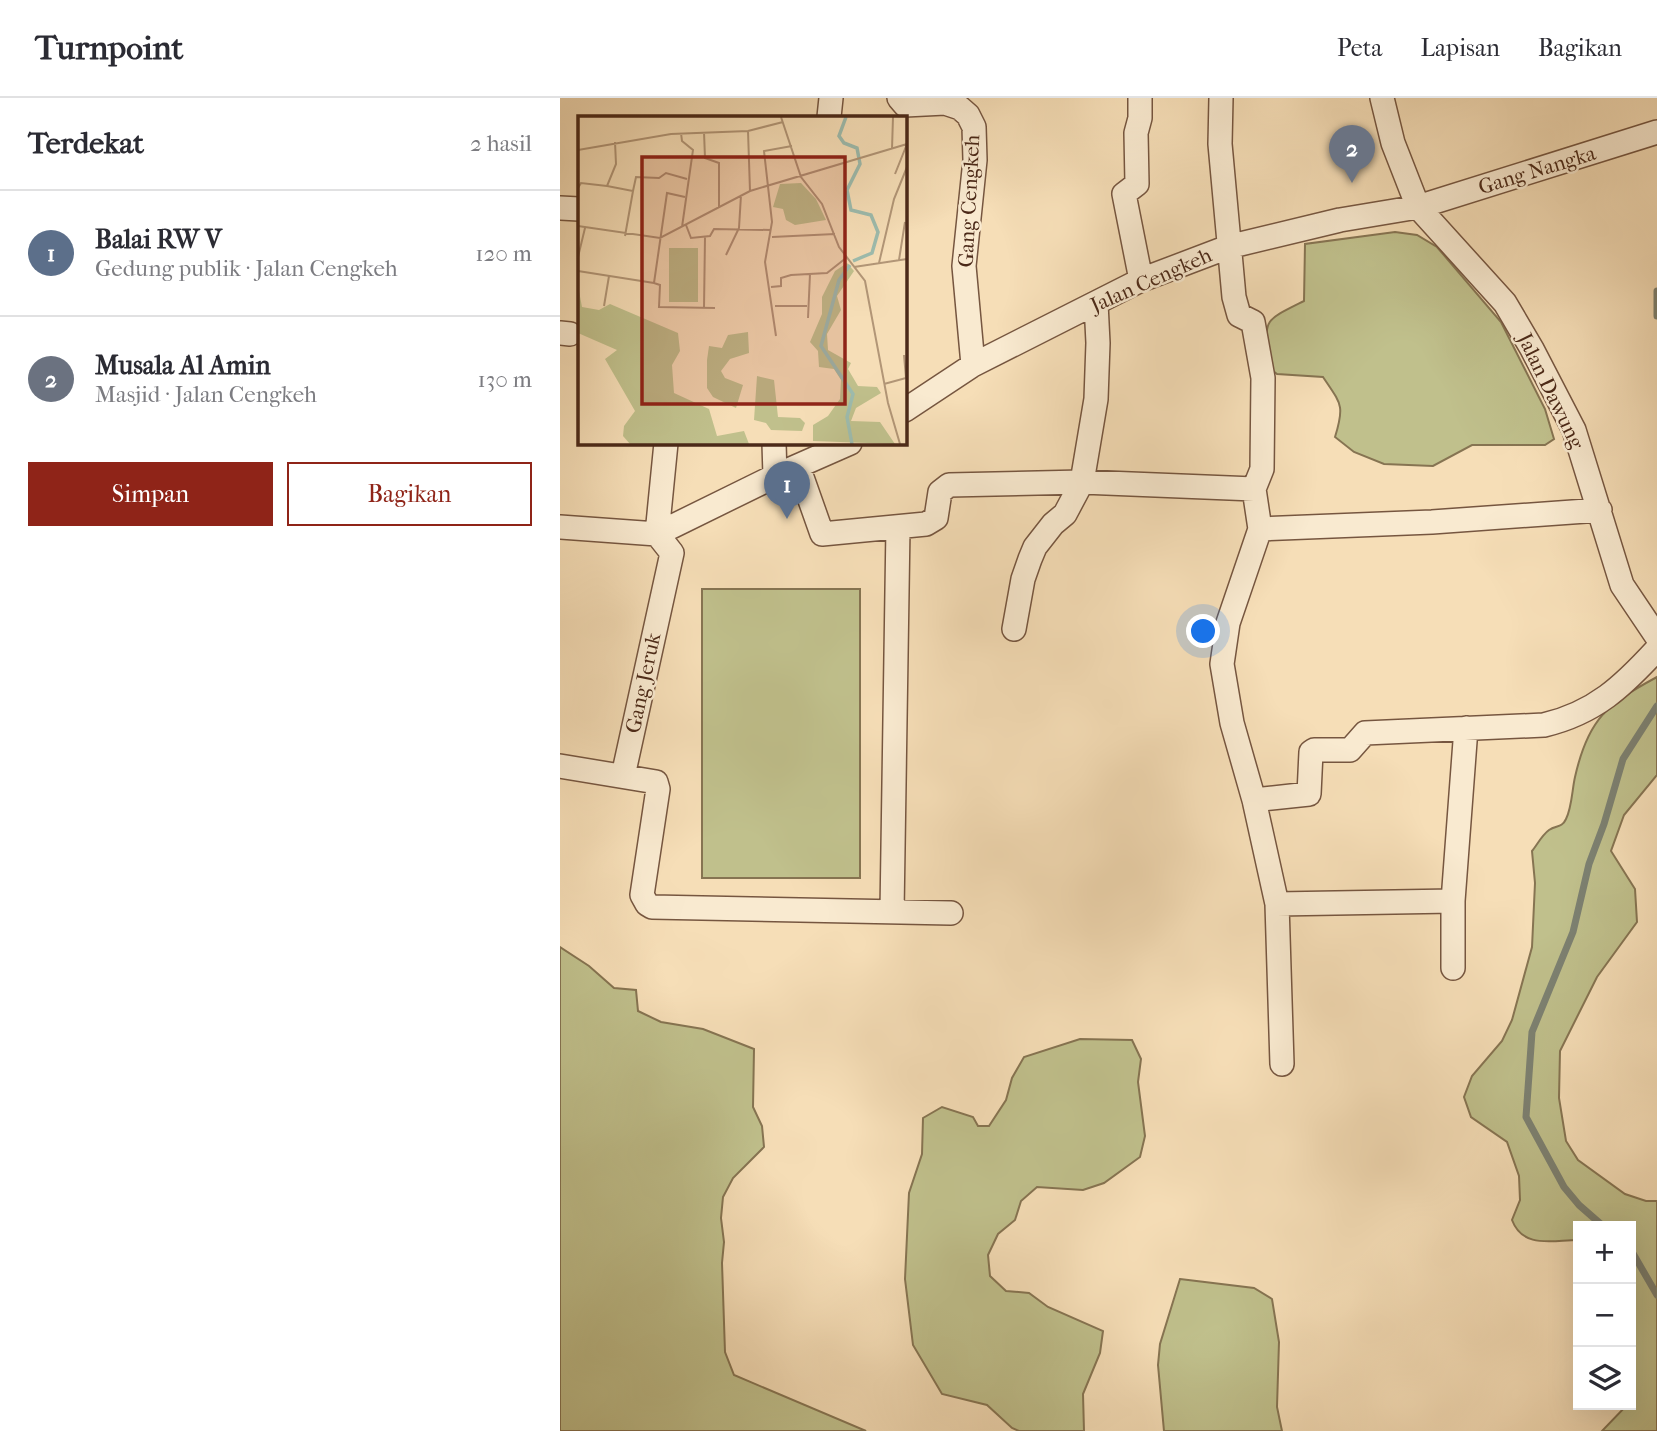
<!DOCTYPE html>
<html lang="id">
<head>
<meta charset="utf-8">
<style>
  body { margin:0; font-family:"IM FELL French Canon",serif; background:#f7f7f7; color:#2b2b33 }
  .controls { position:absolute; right:21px; bottom:21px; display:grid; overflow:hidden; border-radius:0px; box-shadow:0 7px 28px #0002 }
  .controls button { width:63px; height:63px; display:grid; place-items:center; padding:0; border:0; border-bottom:2px solid #e1e1e2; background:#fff; color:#2b2b33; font:35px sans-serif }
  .you { position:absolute; left:644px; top:534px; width:24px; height:24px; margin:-18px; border:5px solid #fff; border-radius:50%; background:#1a73e8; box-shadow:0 0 0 10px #1a73e833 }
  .badge { display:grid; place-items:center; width:46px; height:46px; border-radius:50%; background:#8f2418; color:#fff; font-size:23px; font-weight:700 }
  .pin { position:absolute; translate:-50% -58px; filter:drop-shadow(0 2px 4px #0008) }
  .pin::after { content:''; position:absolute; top:37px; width:24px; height:21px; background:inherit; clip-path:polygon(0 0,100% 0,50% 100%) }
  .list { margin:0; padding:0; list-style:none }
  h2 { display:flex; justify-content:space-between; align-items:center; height:91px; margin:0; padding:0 28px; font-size:30px }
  h2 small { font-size:23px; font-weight:400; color:#7c7c81 }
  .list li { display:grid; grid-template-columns:46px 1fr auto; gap:21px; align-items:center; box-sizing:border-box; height:126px; padding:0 28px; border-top:2px solid #e1e1e2 }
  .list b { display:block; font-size:26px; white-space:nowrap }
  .list p { margin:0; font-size:23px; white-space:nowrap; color:#7c7c81 }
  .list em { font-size:23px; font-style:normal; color:#7c7c81 }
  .actions { display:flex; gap:14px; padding:21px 28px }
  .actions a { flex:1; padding:16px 0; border:2px solid #8f2418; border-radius:0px; text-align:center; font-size:24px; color:#8f2418 }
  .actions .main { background:#8f2418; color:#fff }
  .icon { flex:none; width:38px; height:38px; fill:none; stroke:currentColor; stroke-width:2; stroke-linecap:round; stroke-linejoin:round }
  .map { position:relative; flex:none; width:1097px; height:1333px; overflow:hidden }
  header { display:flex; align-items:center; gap:42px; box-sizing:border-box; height:98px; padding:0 35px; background:#fff; border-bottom:2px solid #e1e1e2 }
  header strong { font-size:33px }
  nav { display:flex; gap:38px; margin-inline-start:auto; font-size:24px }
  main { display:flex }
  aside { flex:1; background:#fff }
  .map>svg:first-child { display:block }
</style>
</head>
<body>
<header>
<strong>Turnpoint</strong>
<nav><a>Peta</a><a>Lapisan</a><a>Bagikan</a></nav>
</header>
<main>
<aside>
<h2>Terdekat<small>2 hasil</small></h2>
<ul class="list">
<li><span class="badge" style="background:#5c6f8a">1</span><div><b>Balai RW V</b><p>Gedung publik · Jalan Cengkeh</p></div><em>120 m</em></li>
<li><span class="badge" style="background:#6b7280">2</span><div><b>Musala Al Amin</b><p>Masjid · Jalan Cengkeh</p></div><em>130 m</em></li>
</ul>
<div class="actions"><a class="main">Simpan</a><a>Bagikan</a></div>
</aside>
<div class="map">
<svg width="1097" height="1333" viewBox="0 0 1097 1333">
  <rect width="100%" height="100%" fill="#f6deb7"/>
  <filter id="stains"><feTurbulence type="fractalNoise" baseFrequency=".00286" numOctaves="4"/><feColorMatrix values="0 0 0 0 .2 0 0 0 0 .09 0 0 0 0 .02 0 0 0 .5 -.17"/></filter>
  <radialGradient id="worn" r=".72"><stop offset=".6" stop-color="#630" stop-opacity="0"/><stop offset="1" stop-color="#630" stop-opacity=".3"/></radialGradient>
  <path fill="#c0c08c" stroke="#867452" stroke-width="2" d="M 835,134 L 857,137 L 877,149 L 941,224 L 985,311 L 994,341 L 985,347 L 912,347 L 873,368 L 824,366 L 794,354 L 775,339 C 785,307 781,306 763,279 L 717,276 L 708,269 C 706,220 700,225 744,203 L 745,146 Z
    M 142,491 L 300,491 L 300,780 L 142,780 Z
    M 1097,579 L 1097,677 L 1064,717 L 1051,753 L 1075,791 L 1077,824 L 1037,879 L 1000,953 L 999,1000 L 1006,1043 L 1018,1062 L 1065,1096 L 1086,1103 L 1097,1103 L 1097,1333 L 1042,1333 L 1067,1307 L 1071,1307 L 1075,1203 L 1071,1194 L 1071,1128 L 1018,1128 L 1018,1142 C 992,1142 963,1151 952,1122 L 960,1102 L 959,1078 L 947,1044 L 911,1019 L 904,999 L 912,978 L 942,943 L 952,922 L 972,849 L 975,785 L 972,753 C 977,747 982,737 989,732 C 996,727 1002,730 1006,721 C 1012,709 1012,692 1015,679 C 1028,621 1047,606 1097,579 Z
    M 0,849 L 29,868 L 54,890 L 76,892 L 78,913 L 101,924 L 143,931 L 194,951 L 193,1009 L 202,1028 L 204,1049 L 173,1080 L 163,1099 L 161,1120 L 164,1144 L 162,1165 L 165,1254 L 174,1277 L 306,1333 L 0,1333 Z
    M 520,941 L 572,942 L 581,961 L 578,984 L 585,1038 L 580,1059 L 544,1085 L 523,1092 L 477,1089 L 461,1103 L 455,1122 L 438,1136 L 428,1157 L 430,1178 L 446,1193 L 469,1195 L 488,1209 L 543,1233 L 540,1255 L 523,1296 L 524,1333 L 459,1333 L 452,1330 L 427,1307 L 382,1296 L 353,1247 L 345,1181 L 349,1095 L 362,1056 L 363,1020 L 382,1009 L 413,1019 L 418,1028 L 429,1028 L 446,1002 L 452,980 L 464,959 Z
    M 620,1181 L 694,1190 L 712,1201 L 719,1244 L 717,1309 L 722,1333 L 604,1333 L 598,1267 L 600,1246 Z"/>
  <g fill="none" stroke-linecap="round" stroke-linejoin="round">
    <path stroke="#7c8172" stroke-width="7" d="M 1097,193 L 1097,218
      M 1043,1128 L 1019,1107 L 1004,1089 L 966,1019 L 972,934 L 1013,834 L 1029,766 L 1044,726 L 1063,661 L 1097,608
      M 1071,1152 L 1097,1197"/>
    <defs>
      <path id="street" d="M 339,0 L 345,7 L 385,5 L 400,10 L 408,17 L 414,29 L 415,62 L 404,168 L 413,267
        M 580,0 L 580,20 L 576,35 L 577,86 L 564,96 L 581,182
        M 661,0 L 660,46 L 674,199 L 679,217 L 693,224 L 703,280 L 702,371 L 694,391 L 700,431 L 668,525 L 662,566 L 672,625 L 694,702 L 717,806 L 722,966
        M 822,0 L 833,45 L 858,109 L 945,205 L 972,251 L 1014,332 L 1062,487 L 1097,539
        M 269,19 L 271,0
        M 0,110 L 19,111
        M 0,235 L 10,236
        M 345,312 L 413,267 L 581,182 L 668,149 L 780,122 L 858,109 L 1097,34
        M 214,345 L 215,378
        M 238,368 L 262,436 L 366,426 L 376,420 L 380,394 L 389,387 L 522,384 L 694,391
        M 0,429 L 97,436 L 215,378 L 290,345
        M 700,431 L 872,424 L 1040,412
        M 454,531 L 463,481 L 470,461 L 475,449 L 493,426 L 505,416 L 522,384 L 536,301 L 538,245 L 536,205
        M 0,668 L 96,684 L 98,691 L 82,797 L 87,806 L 92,809 L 391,815
        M 63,678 L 112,455 L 97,436 L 106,345
        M 694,702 L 749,696 L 751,654 L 754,652 L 790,652 L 805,635 L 984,627 C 1035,615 1063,588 1097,551
        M 717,806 L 893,803
        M 332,814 L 338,429
        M 893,870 L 893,803 L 906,630"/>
    </defs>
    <use href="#street" stroke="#765640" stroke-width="26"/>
    <use href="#street" stroke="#f9ead0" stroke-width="23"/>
  </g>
  <g text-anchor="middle" stroke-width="5" stroke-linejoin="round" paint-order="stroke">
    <g font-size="21" fill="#4b2918" stroke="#f9ead0">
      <text transform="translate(977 72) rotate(-17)" y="7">Gang Nangka</text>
      <text transform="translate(409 103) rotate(-87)" y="7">Gang Cengkeh</text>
      <text transform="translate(591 182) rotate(-24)" y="7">Jalan Cengkeh</text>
      <text transform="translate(991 293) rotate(64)" y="7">Jalan Dawung</text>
      <text transform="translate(83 585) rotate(-78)" y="7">Gang Jeruk</text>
    </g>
  </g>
  <g transform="translate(18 18)">
    <rect width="329" height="329" fill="#f6deb7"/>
    <path d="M 223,67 L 238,83 L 248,104 L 217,109 L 208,104 L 205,93 L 195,91 L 202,68 ZM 91,132 L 120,132 L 120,186 L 91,186 ZM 269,147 L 276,155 L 259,180 L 263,194 L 249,218 L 250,234 L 273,247 L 270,253 L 280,270 L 299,271 L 303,277 L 278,292 L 273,305 L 302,306 L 317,328 L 235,325 L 235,309 L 250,300 L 262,283 L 263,264 L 256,253 L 241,251 L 240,235 L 232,226 L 244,198 L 244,181 L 257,155 ZM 0,170 L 4,191 L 21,194 L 32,188 L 100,217 L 102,235 L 94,249 L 96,277 L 131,293 L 139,320 L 166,315 L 171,328 L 52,328 L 45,320 L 46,310 L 57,295 L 27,243 L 39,234 L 0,217 ZM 170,216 L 171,237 L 152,243 L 143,255 L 147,262 L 165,269 L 158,292 L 135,281 L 129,272 L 129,244 L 131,230 L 144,232 L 150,219 ZM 179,260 L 196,264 L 200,301 L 222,302 L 227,307 L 224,315 L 193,314 L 188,307 L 176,304 Z" fill="#c0c08c"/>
    <path fill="none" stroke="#9dbcae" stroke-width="3.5" d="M 268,1 L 261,20 L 266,27 L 279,32 L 282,48 L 269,74M 269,74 L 273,94 L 293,99 L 300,116 L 294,137 L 275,145M 272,149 L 261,164 L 243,230 L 275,278 L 269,301 L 274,328"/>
    <path fill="none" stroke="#b29677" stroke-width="2" d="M 203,1 L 223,61 L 244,88 L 261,131 L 287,165 L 310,287 L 322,328M 170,15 L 172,75M 126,16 L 127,42 L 141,47 L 141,91M 103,17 L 104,25 L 115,34 L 104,111M 37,26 L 38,48 L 29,70 L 55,75 L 47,120M 314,33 L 315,1M 0,34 L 93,18 L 170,15 L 205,6M 317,58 L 329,28M 0,72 L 3,67 L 29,70M 55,75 L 58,61 L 81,62 L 88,57 L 109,63M 108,109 L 113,122 L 132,120 L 136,113 L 193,114M 0,110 L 82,122 L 172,75 L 329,28M 194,121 L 257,118M 148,139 L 161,112 L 163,79M 0,141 L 7,112M 321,144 L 327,106M 301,147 L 316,83 L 329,51M 276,151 L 329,143M 0,155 L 76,167M 76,167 L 89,77 L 107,81M 76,167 L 82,169 L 81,191 L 137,192M 193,171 L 203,170 L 203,162 L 213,159 L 249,157 L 268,142M 26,190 L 31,160M 197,190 L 229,190M 126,192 L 127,121M 230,202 L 232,158M 198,220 L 187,146 L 194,106 L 186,35 L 214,30M 306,268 L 328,262 L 326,239"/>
    <path fill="#8f2418" fill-opacity="0.15" stroke="#8f2418" stroke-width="3.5" d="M 64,41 L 267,41 L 267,288 L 64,288 Z"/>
    <rect width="329" height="329" fill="none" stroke="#4b2918" stroke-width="3.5"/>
  </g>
  <rect width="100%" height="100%" filter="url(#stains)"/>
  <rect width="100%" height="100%" fill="url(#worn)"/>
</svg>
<div class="controls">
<button>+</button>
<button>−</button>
<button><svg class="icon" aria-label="layers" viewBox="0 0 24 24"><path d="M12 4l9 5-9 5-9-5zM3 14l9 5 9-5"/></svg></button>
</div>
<div class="you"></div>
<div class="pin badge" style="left:227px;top:421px;background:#5c6f8a">1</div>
<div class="pin badge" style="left:792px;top:85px;background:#6b7280">2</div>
</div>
</main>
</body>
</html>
